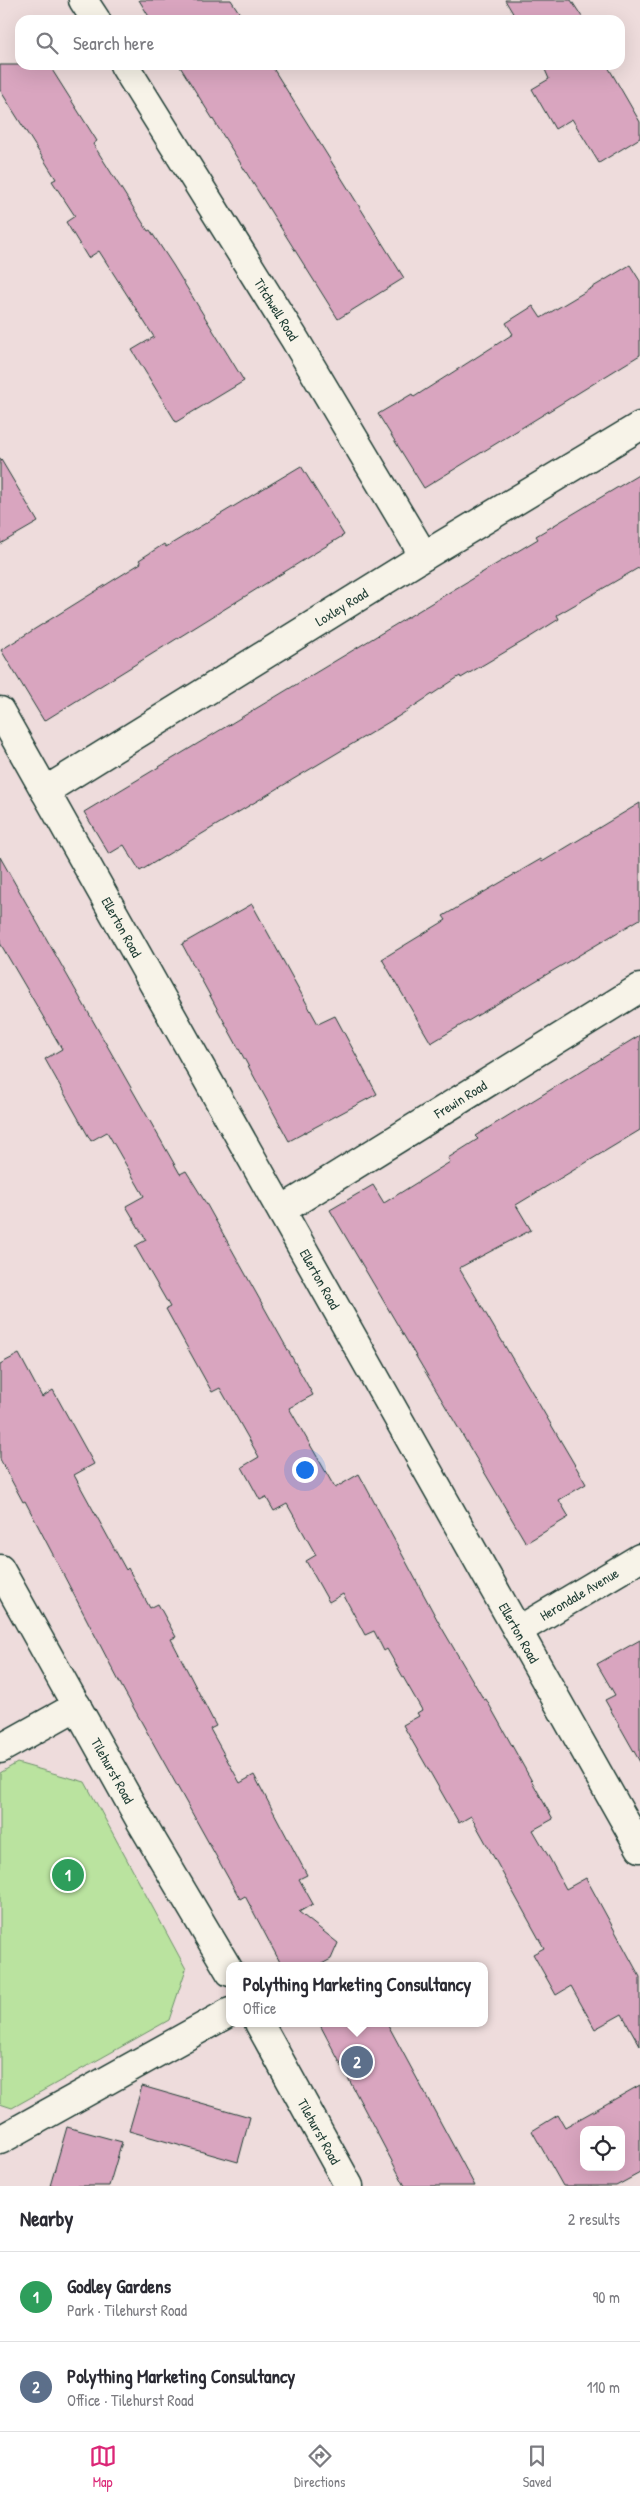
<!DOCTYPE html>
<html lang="en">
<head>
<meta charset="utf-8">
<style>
  body { margin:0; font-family:"Patrick Hand",sans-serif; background:#f2f2f3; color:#2b2b33 }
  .controls { position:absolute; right:15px; bottom:15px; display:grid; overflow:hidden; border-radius:10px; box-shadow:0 5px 20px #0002 }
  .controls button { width:45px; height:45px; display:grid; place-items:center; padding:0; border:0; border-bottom:1px solid #e1e1e2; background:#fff; color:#2b2b33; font:25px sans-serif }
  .you { position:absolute; left:304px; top:1469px; width:18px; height:18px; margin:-12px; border:4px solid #fff; border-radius:50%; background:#1a73e8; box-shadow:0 0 0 8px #1a73e833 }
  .badge { display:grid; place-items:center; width:32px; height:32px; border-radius:50%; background:#db2777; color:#fff; font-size:16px; font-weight:700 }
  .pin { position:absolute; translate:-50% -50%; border:2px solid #fff; box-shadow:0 1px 5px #0006 }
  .popup { position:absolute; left:226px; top:1962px; width:262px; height:65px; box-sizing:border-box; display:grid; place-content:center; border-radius:10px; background:#fff; filter:drop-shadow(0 1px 4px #0005); font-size:16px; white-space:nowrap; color:#7c7c81 }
  .popup b { font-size:19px; color:#2b2b33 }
  .popup::after { content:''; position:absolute; left:50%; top:100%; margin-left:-10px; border:10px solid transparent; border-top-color:#fff }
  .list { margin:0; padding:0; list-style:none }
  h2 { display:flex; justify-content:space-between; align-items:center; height:65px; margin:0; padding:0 20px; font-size:21px }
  h2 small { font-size:16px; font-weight:400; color:#7c7c81 }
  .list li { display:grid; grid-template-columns:32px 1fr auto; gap:15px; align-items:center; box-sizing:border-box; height:90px; padding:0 20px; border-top:1px solid #e1e1e2 }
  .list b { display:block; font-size:19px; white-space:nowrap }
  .list p { margin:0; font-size:16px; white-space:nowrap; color:#7c7c81 }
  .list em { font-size:16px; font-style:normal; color:#7c7c81 }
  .icon { flex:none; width:28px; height:28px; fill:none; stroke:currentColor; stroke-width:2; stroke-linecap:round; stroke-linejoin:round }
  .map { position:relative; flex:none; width:640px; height:2186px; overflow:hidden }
  .search { position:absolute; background:#fff; box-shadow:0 5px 20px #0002; left:15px; right:15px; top:15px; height:55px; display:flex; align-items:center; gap:12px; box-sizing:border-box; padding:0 18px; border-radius:15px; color:#7c7c81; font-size:19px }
  .sheet { height:245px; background:#fff }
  nav { display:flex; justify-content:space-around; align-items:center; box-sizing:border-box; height:70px; border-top:1px solid #e1e1e2; background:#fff; font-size:14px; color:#7c7c81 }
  nav a { display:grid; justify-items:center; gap:2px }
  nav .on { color:#db2777 }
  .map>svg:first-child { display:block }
</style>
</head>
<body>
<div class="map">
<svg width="640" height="2186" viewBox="0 0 640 2186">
  <rect width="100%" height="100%" fill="#eedcdc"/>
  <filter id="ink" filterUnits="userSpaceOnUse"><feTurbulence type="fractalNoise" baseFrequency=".02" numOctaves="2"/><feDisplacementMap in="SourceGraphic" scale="10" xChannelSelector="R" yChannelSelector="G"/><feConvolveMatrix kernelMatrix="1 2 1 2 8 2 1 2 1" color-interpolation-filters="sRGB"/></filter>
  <g filter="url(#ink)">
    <path fill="#bae39f" stroke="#6c906a" d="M 17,1763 L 85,1782 L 186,1969 L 169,2020 L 12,2108 L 0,2104 L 0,1773 Z"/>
    <path fill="#d9a5bf" stroke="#1f3d34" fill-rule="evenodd" d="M 139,0 L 231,0 L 244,20 L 151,20 Z
      M 505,0 L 571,0 L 584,20 L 517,20 Z
      M 0,65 L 49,65 L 97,141 L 93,144 L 148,231 L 150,230 L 173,265 L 244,381 L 176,422 L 132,350 L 154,337 L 99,251 L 88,258 L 66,222 L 75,216 L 52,181 L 56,179 L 0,90 Z
      M 179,65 L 271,65 L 404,278 L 338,319 Z
      M 543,65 L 607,65 L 640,122 L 640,138 L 599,163 L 572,119 L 555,129 L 532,89 L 549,79 Z
      M 630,265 L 640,281 L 640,355 L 424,488 L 378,414 L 412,394 L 414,397 L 513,334 L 506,323 L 533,306 L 541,318 Z
      M 0,458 L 38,522 L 0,544 Z
      M 301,466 L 344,535 L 44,721 L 1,650 L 141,563 L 139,560 L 164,544 L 166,547 Z
      M 640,474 L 640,567 L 557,615 L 559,619 L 527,639 L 461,678 L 460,676 L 399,716 L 140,871 L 124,845 L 109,854 L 84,812 L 538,539 L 536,536 Z
      M 640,803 L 640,919 L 431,1043 L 382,959 L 446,920 L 443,916 L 541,859 L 542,862 Z
      M 0,857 L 180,1174 L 186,1171 L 207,1205 L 313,1395 L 289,1408 L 335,1488 L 359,1474 L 439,1623 L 484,1700 L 486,1699 L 553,1819 L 533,1830 L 550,1859 L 566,1889 L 586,1878 L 640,1977 L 640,2046 L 622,2014 L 595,2029 L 571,1986 L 556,1995 L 533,1954 L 544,1948 L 471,1816 L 459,1823 L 403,1725 L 419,1716 L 417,1713 L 422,1710 L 387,1649 L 384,1651 L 374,1631 L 365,1635 L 343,1594 L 329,1602 L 306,1561 L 316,1555 L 287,1504 L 274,1511 L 266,1497 L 260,1500 L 242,1467 L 259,1457 L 220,1388 L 212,1392 L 166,1309 L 170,1307 L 135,1246 L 146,1240 L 126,1206 L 144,1196 L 107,1132 L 91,1141 L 45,1059 L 62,1049 L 0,943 Z
      M 252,904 L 318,1024 L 335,1016 L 377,1094 L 289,1141 L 182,944 Z
      M 640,1035 L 640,1130 L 516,1205 L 531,1230 L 459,1268 L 586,1484 L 559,1500 L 569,1517 L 526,1543 L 330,1210 L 373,1185 L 384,1203 L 450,1162 L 448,1158 L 478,1139 L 475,1136 Z
      M 19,1354 L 42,1397 L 53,1390 L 94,1464 L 74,1475 L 126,1570 L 128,1568 L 150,1608 L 158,1604 L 176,1637 L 171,1639 L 216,1726 L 210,1729 L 240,1783 L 254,1775 L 307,1875 L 299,1879 L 313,1904 L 299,1912 L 338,1943 L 331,1959 L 318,1966 L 282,1966 L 245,1896 L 240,1899 L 122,1687 L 25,1501 L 23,1502 L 0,1459 L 0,1364 Z
      M 640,1640 L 640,1762 L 605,1700 L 615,1695 L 597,1664 Z
      M 319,2023 L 387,2023 L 475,2186 L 405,2186 Z
      M 640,2085 L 640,2173 L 616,2186 L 563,2186 L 532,2131 L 558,2115 L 565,2127 ZM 584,2130 L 621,2130 L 621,2167 L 584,2167 Z
      M 142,2086 L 250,2117 L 238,2162 L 129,2131 Z
      M 67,2127 L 122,2142 L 109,2186 L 50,2186 Z"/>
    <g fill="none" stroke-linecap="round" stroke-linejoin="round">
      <defs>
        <g id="street">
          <path d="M 83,0 L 96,20"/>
          <path id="s1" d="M 124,65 L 294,338 L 424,556"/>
          <path id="s2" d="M 0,711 L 640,1848"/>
          <path id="s3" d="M 45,791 L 424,556 L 640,426"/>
          <path id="s4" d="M 282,1210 L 640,988"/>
          <path id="s5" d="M 0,1569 L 140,1820 L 230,1972"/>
          <path id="s6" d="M 519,1630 L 640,1558"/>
          <path d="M 0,1749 L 77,1706"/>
          <path id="s7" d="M 259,2023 L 349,2186"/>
          <path d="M 0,2140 L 230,2012"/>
        </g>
      </defs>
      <use href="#street" stroke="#1f3d34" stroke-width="31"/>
      <use href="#street" stroke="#f7f3e8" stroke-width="28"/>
    </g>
  </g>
  <g text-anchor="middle" stroke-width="4.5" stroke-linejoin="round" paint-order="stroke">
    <g font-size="14" fill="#1f3d34" stroke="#f7f3e8">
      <text dy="5" stroke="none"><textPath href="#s1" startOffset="288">Titchwell Road</textPath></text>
      <text dy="5" stroke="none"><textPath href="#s3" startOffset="349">Loxley Road</textPath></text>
      <text dy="5" stroke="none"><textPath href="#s2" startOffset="248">Ellerton Road</textPath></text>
      <text dy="5" stroke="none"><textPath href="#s4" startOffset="210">Frewin Road</textPath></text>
      <text dy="5" stroke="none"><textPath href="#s2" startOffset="652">Ellerton Road</textPath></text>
      <text dy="5" stroke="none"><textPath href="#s6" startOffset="70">Herondale Avenue</textPath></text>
      <text dy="5" stroke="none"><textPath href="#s2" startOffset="1058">Ellerton Road</textPath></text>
      <text dy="5" stroke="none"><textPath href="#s5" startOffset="231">Tilehurst Road</textPath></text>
      <text dy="5" stroke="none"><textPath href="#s7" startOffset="124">Tilehurst Road</textPath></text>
    </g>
  </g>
</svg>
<div class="controls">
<button><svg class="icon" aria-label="locate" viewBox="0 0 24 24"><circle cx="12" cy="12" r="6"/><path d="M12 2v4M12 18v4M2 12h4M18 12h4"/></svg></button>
</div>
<div class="you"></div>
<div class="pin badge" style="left:68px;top:1875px;background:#2e9e5b">1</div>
<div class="pin badge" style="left:357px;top:2062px;background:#5c6f8a">2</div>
<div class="popup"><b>Polything Marketing Consultancy</b>Office</div>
<div class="search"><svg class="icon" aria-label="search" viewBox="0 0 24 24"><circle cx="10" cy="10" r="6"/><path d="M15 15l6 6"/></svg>Search here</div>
</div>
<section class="sheet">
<h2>Nearby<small>2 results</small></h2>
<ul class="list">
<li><span class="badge" style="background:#2e9e5b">1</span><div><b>Godley Gardens</b><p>Park · Tilehurst Road</p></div><em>90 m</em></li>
<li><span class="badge" style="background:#5c6f8a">2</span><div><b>Polything Marketing Consultancy</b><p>Office · Tilehurst Road</p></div><em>110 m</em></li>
</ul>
</section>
<nav>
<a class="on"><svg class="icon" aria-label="map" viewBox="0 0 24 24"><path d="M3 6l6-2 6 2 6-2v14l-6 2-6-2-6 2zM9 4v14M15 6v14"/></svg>Map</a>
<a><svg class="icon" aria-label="directions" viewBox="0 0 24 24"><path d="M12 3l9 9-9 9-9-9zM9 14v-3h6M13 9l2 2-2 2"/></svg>Directions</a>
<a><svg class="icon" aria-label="saved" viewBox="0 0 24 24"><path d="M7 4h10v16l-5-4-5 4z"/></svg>Saved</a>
</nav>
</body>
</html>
